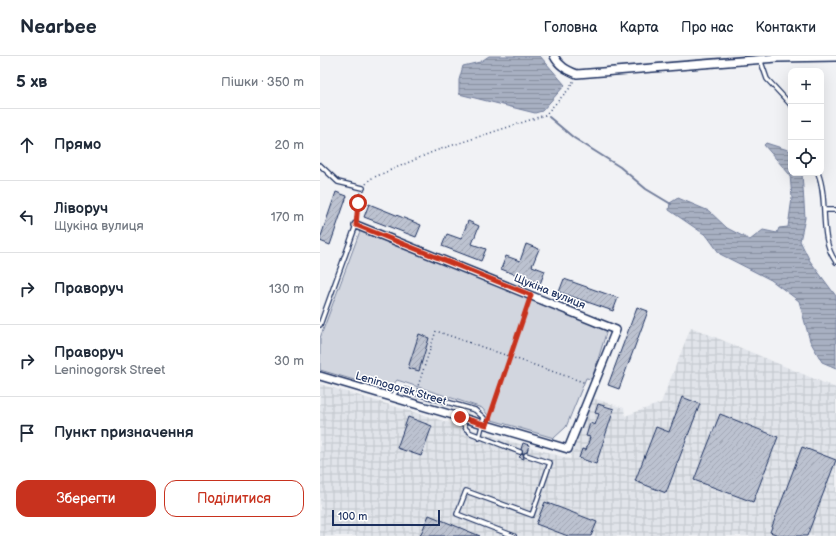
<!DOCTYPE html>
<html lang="uk">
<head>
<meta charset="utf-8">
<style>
  body { margin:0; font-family:"Balsamiq Sans",sans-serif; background:#f2f2f3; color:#1f2937 }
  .controls { position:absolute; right:12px; top:12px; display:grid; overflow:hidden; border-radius:8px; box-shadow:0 4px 16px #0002 }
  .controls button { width:36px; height:36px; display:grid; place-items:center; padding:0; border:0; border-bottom:1px solid #e0e1e3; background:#fff; color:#1f2937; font:20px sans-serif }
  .scale { position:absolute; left:12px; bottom:10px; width:108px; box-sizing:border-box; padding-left:4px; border:2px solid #1b2f5e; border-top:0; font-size:11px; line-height:14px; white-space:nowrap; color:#1b2f5e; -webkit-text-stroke:3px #fff; paint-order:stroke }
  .stop { position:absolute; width:12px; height:12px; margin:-9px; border:3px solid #c8321e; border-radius:50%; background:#fff }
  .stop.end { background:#c8321e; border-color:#fff; box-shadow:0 1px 4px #0008 }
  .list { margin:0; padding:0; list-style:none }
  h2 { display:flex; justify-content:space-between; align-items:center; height:52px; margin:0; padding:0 16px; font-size:17px }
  h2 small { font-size:13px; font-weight:400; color:#747a83 }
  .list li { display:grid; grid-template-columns:26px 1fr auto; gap:12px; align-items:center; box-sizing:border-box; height:72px; padding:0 16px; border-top:1px solid #e0e1e3 }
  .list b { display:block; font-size:15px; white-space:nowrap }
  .list p { margin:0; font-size:13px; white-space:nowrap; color:#747a83 }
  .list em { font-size:13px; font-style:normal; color:#747a83 }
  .actions { display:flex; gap:8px; padding:12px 16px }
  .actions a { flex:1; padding:9px 0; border:1px solid #c8321e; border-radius:12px; text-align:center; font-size:14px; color:#c8321e }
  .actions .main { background:#c8321e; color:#fff }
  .icon { flex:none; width:22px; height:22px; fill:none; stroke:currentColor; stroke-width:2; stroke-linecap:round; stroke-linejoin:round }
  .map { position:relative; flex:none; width:516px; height:480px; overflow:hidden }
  header { display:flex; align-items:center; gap:24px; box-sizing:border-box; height:56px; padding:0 20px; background:#fff; border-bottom:1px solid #e0e1e3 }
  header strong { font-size:19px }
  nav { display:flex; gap:22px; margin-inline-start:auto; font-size:14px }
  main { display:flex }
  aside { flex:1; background:#fff }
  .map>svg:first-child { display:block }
</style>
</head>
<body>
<header>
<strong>Nearbee</strong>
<nav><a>Головна</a><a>Карта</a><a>Про нас</a><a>Контакти</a></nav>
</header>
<main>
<aside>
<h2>5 хв<small>Пішки · 350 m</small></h2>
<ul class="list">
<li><svg class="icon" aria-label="ahead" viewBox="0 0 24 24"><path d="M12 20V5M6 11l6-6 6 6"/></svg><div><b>Прямо</b></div><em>20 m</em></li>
<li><svg class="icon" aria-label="left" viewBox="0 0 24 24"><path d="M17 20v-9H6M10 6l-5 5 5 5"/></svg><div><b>Ліворуч</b><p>Щукіна вулиця</p></div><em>170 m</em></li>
<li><svg class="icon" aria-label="right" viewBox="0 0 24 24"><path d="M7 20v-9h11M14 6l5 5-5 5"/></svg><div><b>Праворуч</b></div><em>130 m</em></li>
<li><svg class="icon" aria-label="right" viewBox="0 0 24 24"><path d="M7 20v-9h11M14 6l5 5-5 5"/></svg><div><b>Праворуч</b><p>Leninogorsk Street</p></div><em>30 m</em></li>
<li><svg class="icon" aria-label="arrive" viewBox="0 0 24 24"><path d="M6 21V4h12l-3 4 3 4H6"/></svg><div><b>Пункт призначення</b></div></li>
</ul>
<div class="actions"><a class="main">Зберегти</a><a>Поділитися</a></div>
</aside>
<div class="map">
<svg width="516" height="480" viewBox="0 0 516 480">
  <defs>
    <pattern id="industrial-grid" width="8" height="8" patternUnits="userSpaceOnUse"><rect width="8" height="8" fill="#e1e4ea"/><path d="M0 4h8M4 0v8" fill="none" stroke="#c0c4cb"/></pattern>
    <pattern id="water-rules" width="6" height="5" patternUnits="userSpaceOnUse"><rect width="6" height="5" fill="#a8b0c2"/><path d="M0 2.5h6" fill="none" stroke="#8890a1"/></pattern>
    <pattern id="building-hatch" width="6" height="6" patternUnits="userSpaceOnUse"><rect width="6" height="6" fill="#bcc2d0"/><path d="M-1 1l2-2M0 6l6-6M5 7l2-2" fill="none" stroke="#a1a7b5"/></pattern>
  </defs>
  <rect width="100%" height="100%" fill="#f1f2f5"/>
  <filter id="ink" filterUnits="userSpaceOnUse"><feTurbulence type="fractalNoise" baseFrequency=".025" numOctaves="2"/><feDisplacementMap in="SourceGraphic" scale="8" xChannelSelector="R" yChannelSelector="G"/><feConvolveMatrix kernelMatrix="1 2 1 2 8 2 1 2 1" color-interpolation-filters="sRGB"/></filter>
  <g filter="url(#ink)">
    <path fill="url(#industrial-grid)" d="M 371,271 L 516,332 L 516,480 L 0,480 L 0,328 L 250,403 L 272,342 L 304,352 L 305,360 L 341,347 Z"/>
    <path fill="#d2d6df" stroke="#76829e" d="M 40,175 L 287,274 L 272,323 L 266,322 L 246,371 L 234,382 L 172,364 L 162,352 L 77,324 L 69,334 L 0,314 L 0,282 Z"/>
    <path fill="url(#water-rules)" stroke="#707c9a" d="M 169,0 L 220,0 L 245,29 L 222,55 L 215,57 L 139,38 L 139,24 L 143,10 L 160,6 Z
      M 446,87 L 471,95 L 471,117 L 482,117 L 485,162 L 480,185 L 490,205 L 516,240 L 516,312 L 502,306 L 490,285 L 479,245 L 451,224 L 400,198 L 387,180 L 349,154 L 350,147 L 358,142 L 389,155 L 407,172 L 430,184 L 443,174 L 457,177 L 459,172 L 468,171 L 472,142 L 470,119 L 444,89 Z"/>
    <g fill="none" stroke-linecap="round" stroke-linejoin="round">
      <path stroke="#707c9a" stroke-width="2" d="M 229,61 L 254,82 L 300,111 L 326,133 L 351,148"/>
    </g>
    <path fill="url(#building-hatch)" stroke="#1b2f5e" d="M 16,136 L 27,140 L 10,189 L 0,185 L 0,183 Z
      M 49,148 L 101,169 L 96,181 L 44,161 Z
      M 148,165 L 159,170 L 152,188 L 166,193 L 161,205 L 122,190 L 127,178 L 141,183 Z
      M 206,188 L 219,193 L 212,210 L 225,215 L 220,228 L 181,213 L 186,200 L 200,205 Z
      M 244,223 L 298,242 L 293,255 L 239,236 Z
      M 317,251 L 328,255 L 299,333 L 288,329 Z
      M 99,278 L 109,282 L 99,315 L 88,312 Z
      M 362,341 L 380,348 L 346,437 L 315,425 L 336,371 L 349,376 Z
      M 278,348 L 294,353 L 276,408 L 259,402 L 262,393 L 266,394 L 270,381 L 266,380 L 270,367 L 275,369 L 279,358 L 275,357 Z
      M 400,358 L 458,381 L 433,446 L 374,424 Z
      M 88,361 L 112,370 L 101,400 L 77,392 Z
      M 203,387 L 209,389 L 207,396 L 203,398 L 204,403 L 199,401 L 203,397 L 201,393 Z
      M 482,391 L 516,404 L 487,480 L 461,480 L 450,476 Z
      M 225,446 L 277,466 L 271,480 L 248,480 L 216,468 Z
      M 109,459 L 160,480 L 100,480 Z"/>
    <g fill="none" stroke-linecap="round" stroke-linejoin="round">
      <defs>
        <path id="lane" d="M 440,3 L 447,23 L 471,49
          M 0,109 L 18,126 L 43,132
          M 498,117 C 509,145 498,181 516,206
          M 504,154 L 516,154
          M 0,269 L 36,169
          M 72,341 L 77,334 L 81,333 L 155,354 L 164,362 L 159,382
          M 141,362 L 146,373 L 151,377 L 200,396
          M 194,480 L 137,458 L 146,435 L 212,459 L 230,407 L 206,399"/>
        <path id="street" d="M 234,0 C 239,10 247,14 257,18 L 457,2 L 516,1
          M 0,320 L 248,393 L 296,274 L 36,169"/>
      </defs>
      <use href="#lane" stroke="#1b2f5e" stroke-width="6"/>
      <use href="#street" stroke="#1b2f5e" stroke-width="10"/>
      <path stroke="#1b2f5e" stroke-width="1.5" stroke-dasharray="1 3" stroke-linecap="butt" d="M 46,128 L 50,123 L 115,95 L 225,59 L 249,33 L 254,24
        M 36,161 L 41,136
        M 97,333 L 116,275 L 266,327
        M 170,361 L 208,247"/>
      <use href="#lane" stroke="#fff" stroke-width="3.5"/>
      <use href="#street" stroke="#fff" stroke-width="7"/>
    </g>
  </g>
  <g fill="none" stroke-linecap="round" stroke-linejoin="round" filter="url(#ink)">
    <path stroke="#c8321e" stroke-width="5" d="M 38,147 L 36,169 L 211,239 L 167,369 L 140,361"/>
  </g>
  <g text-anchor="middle" stroke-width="3" stroke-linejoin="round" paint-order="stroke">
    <g font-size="11" fill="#1b2f5e" stroke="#fff">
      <text transform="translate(230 235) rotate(22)" y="4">Щукіна вулиця</text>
      <text transform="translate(81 332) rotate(16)" y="4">Leninogorsk Street</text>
    </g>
  </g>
</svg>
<div class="controls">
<button>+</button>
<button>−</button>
<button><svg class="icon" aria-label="locate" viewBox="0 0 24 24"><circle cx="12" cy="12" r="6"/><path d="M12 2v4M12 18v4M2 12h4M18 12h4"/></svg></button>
</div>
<div class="scale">100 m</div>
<div class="stop" style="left:38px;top:147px"></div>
<div class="stop end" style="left:140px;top:361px"></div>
</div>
</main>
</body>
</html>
